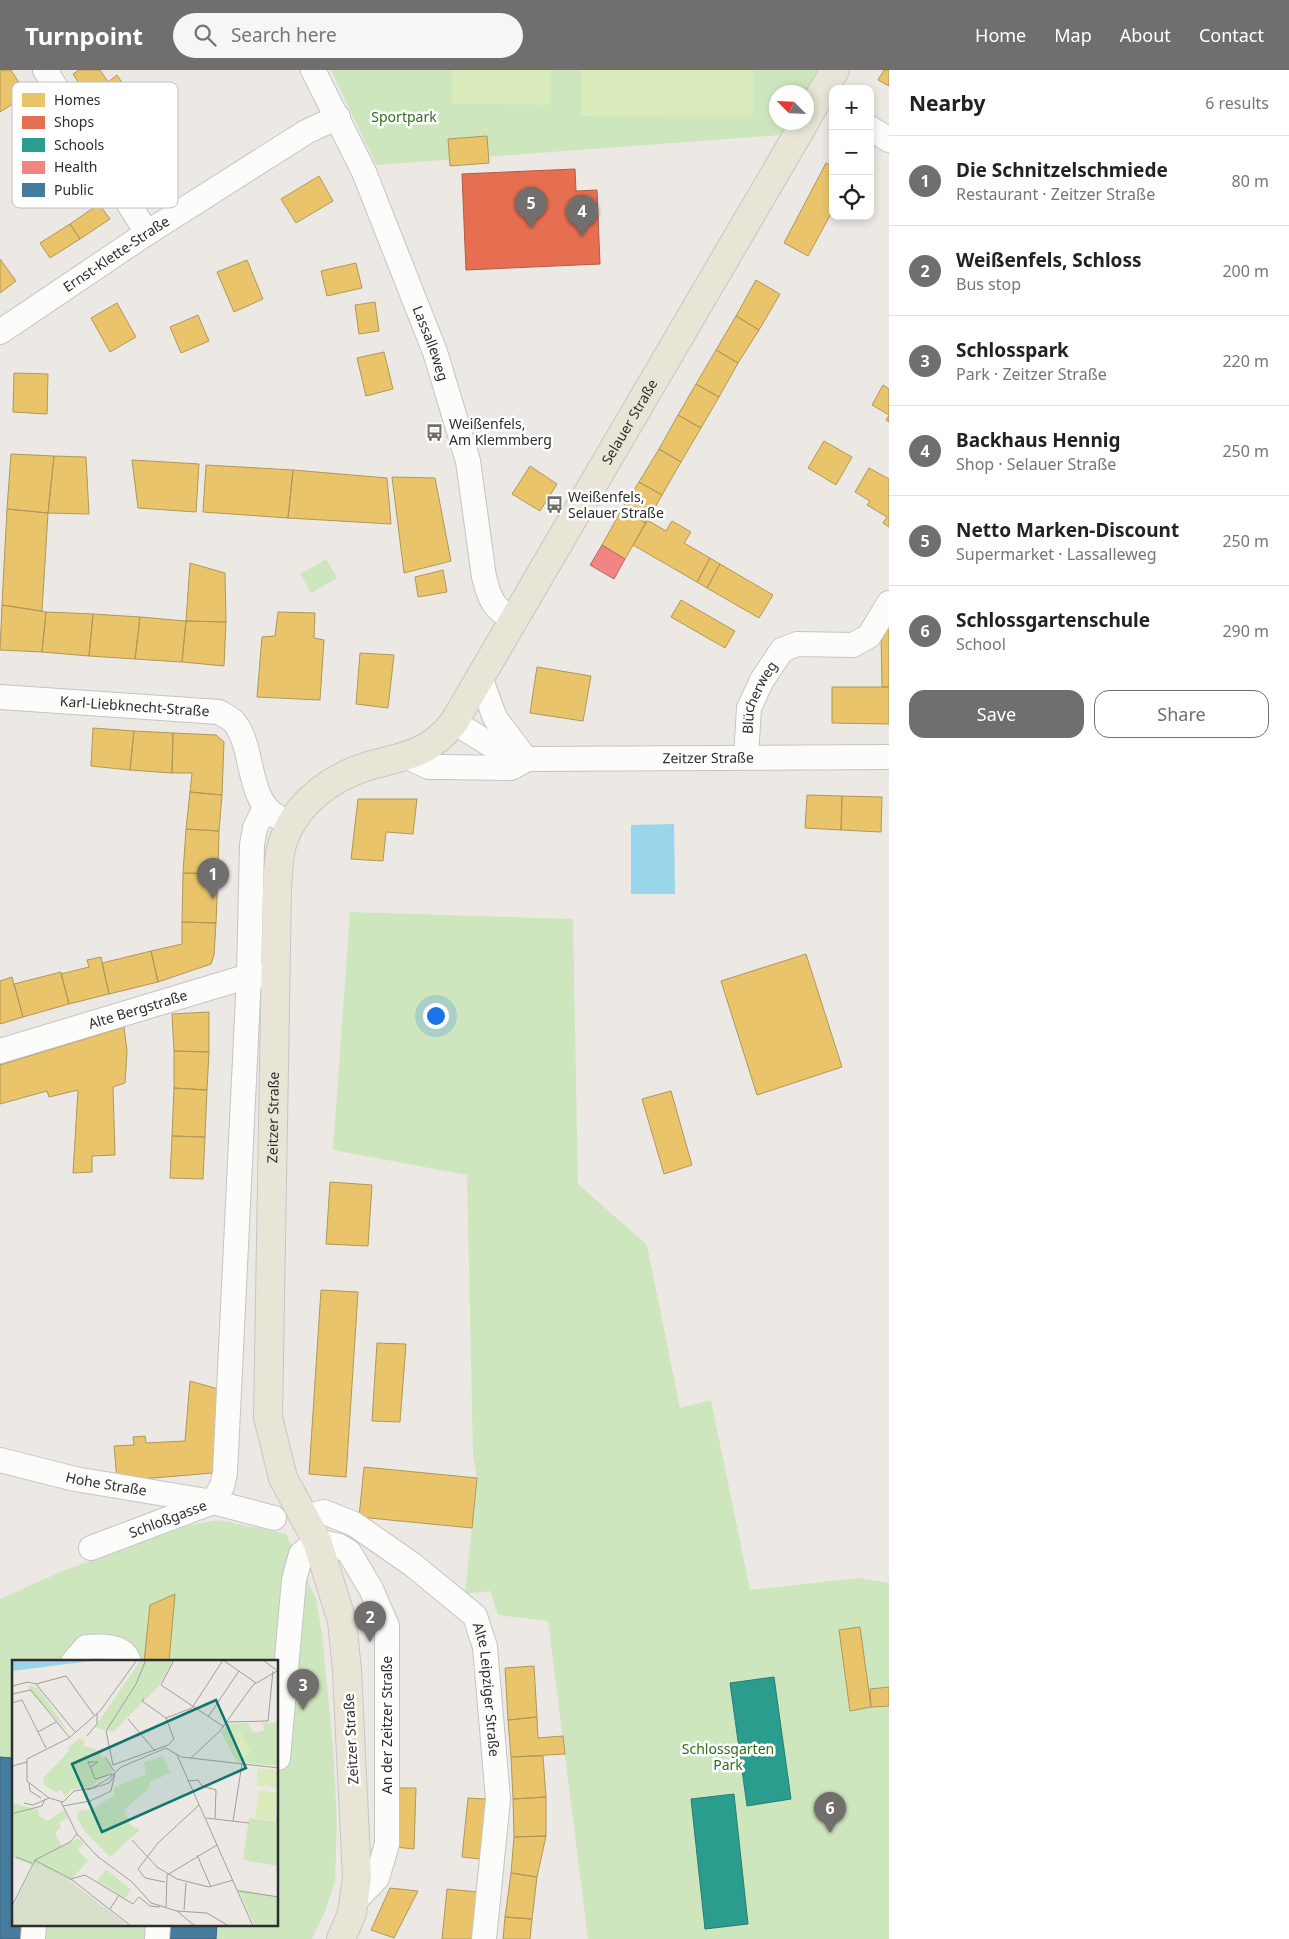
<!DOCTYPE html>
<html lang="en">
<head>
<meta charset="utf-8">
<style>
  body { margin:0; font-family:"Noto Sans",sans-serif; background:#f6f6f6; color:#222 }
  .controls { position:absolute; right:15px; top:15px; display:grid; overflow:hidden; border-radius:10px; box-shadow:0 2px 8px #0003 }
  .controls button { width:45px; height:45px; display:grid; place-items:center; padding:0; border:0; border-bottom:1px solid #e0e0e0; background:#fff; color:#222; font:25px sans-serif }
  .compass { position:absolute; left:769px; top:15px; width:45px; height:45px; border-radius:50%; background:#fff; box-shadow:0 2px 8px #0003; rotate:294deg }
  .you { position:absolute; left:435px; top:945px; width:18px; height:18px; margin:-12px; border:4px solid #fff; border-radius:50%; background:#1a73e8; box-shadow:0 0 0 8px #1a73e833 }
  .badge { display:grid; place-items:center; width:32px; height:32px; border-radius:50%; background:#706f6e; color:#fff; font-size:16px; font-weight:700 }
  .pin { position:absolute; translate:-50% -41px; filter:drop-shadow(0 1px 2px #0008) }
  .pin::after { content:''; position:absolute; top:26px; width:18px; height:15px; background:inherit; clip-path:polygon(0 0,100% 0,50% 100%) }
  .list { margin:0; padding:0; list-style:none }
  h2 { display:flex; justify-content:space-between; align-items:center; height:65px; margin:0; padding:0 20px; font-size:21px }
  h2 small { font-size:16px; font-weight:400; color:#767676 }
  .list li { display:grid; grid-template-columns:32px 1fr auto; gap:15px; align-items:center; box-sizing:border-box; height:90px; padding:0 20px; border-top:1px solid #e0e0e0 }
  .list b { display:block; font-size:19px; white-space:nowrap }
  .list p { margin:0; font-size:16px; white-space:nowrap; color:#767676 }
  .list em { font-size:16px; font-style:normal; color:#767676 }
  .actions { display:flex; gap:10px; padding:15px 20px }
  .actions a { flex:1; padding:11px 0; border:1px solid #706f6e; border-radius:15px; text-align:center; font-size:18px; color:#706f6e }
  .actions .main { background:#706f6e; color:#fff }
  .icon { flex:none; width:28px; height:28px; fill:none; stroke:currentColor; stroke-width:2; stroke-linecap:round; stroke-linejoin:round }
  .map { position:relative; flex:none; width:889px; height:1869px; overflow:hidden }
  header { display:flex; align-items:center; gap:30px; box-sizing:border-box; height:70px; padding:0 25px; background:#706f6e; color:#fff }
  header strong { font-size:24px }
  nav { display:flex; gap:28px; margin-inline-start:auto; font-size:18px }
  .search { width:350px; height:45px; background:#f6f6f6; display:flex; align-items:center; gap:12px; box-sizing:border-box; padding:0 18px; border-radius:28px; color:#767676; font-size:19px }
  main { display:flex }
  aside { flex:1; background:#fff }
  .map>svg:first-child { display:block }
</style>
</head>
<body>
<header>
<strong>Turnpoint</strong>
<div class="search"><svg class="icon" aria-label="search" viewBox="0 0 24 24"><circle cx="10" cy="10" r="6"/><path d="M15 15l6 6"/></svg>Search here</div>
<nav><a>Home</a><a>Map</a><a>About</a><a>Contact</a></nav>
</header>
<main>
<div class="map">
<svg width="889" height="1869" viewBox="0 0 889 1869">
  <rect width="100%" height="100%" fill="#ece8e4"/>
  <path fill="#cee6be" fill-rule="evenodd" d="M 331,0 L 820,0 L 806,22 L 776,22 L 776,52 L 789,53 L 782,65 L 376,95 Z
    M 326,489 L 337,508 L 311,523 L 300,504 Z
    M 350,842 L 573,849 L 578,1114 L 647,1175 L 680,1338 L 711,1330 L 750,1520 L 858,1508 L 889,1513 L 889,1869 L 588,1869 L 548,1551 L 498,1545 L 490,1521 L 465,1524 L 477,1408 L 473,1385 L 467,1105 L 333,1080 Z
    M 219,1450 L 286,1464 L 316,1529 L 322,1563 L 333,1677 L 337,1753 L 335,1811 L 325,1842 L 312,1869 L 0,1869 L 0,1529 L 65,1500 L 190,1455 ZM 14,1592 L 278,1592 L 278,1855 L 14,1855 Z"/>
  <path fill="#d9eabb" d="M 452,0 L 550,0 L 550,35 L 452,34 Z
    M 581,0 L 753,0 L 753,47 L 581,46 Z"/>
  <path fill="#99d6ec" d="M 674,754 L 675,824 L 631,824 L 631,755 Z"/>
  <path fill="#e9c46a" stroke="#b19758" d="M 0,0 L 11,0 L 27,25 L 0,42 Z
    M 79,0 L 100,0 L 108,12 L 117,5 L 128,22 L 98,42 L 73,4 Z
    M 884,0 L 889,0 L 889,16 L 878,10 Z
    M 487,66 L 489,93 L 450,96 L 448,69 Z
    M 826,93 L 833,97 L 833,140 L 808,186 L 784,173 Z
    M 319,106 L 333,131 L 296,153 L 281,129 Z
    M 99,134 L 110,149 L 80,169 L 70,154 Z
    M 70,154 L 80,169 L 50,188 L 40,173 Z
    M 0,189 L 16,211 L 0,223 Z
    M 247,190 L 263,229 L 234,242 L 217,202 Z
    M 356,193 L 362,218 L 327,226 L 321,201 Z
    M 756,210 L 780,224 L 759,260 L 736,246 Z
    M 375,232 L 379,261 L 359,264 L 355,235 Z
    M 117,233 L 136,267 L 110,282 L 91,248 Z
    M 198,245 L 209,271 L 181,283 L 170,257 Z
    M 736,246 L 759,260 L 738,293 L 716,280 Z
    M 716,280 L 738,293 L 719,327 L 696,314 Z
    M 384,282 L 393,319 L 366,326 L 357,288 Z
    M 14,303 L 48,304 L 47,344 L 13,342 Z
    M 696,314 L 719,327 L 701,358 L 678,345 Z
    M 883,315 L 889,319 L 889,352 L 886,350 L 889,345 L 872,335 Z
    M 678,345 L 701,358 L 681,392 L 659,379 Z
    M 824,371 L 852,387 L 836,415 L 808,398 Z
    M 659,379 L 681,392 L 662,425 L 639,412 Z
    M 11,384 L 54,386 L 48,443 L 7,439 Z
    M 54,386 L 86,387 L 89,444 L 48,443 Z
    M 132,390 L 199,394 L 196,442 L 138,438 Z
    M 206,395 L 293,400 L 288,448 L 203,442 Z
    M 530,396 L 557,414 L 540,441 L 512,424 Z
    M 869,398 L 889,409 L 889,457 L 883,453 L 887,447 L 867,435 L 870,431 L 855,422 Z
    M 293,400 L 387,408 L 391,454 L 288,448 Z
    M 392,407 L 435,408 L 451,491 L 404,503 Z
    M 639,412 L 662,425 L 646,453 L 622,439 Z
    M 7,439 L 48,443 L 42,541 L 2,535 Z
    M 622,439 L 646,453 L 625,489 L 602,475 Z
    M 647,450 L 666,461 L 672,451 L 691,462 L 684,473 L 710,488 L 697,512 L 633,475 Z
    M 710,488 L 720,494 L 707,518 L 697,512 Z
    M 190,493 L 225,503 L 226,552 L 186,551 Z
    M 720,494 L 773,525 L 759,548 L 707,518 Z
    M 443,500 L 447,522 L 418,527 L 415,507 Z
    M 681,530 L 735,561 L 725,578 L 671,547 Z
    M 2,535 L 46,542 L 42,582 L 0,580 Z
    M 46,542 L 93,544 L 89,586 L 42,582 Z
    M 278,542 L 315,543 L 314,568 L 324,570 L 320,630 L 257,627 L 262,567 L 275,566 Z
    M 93,544 L 140,547 L 135,589 L 89,586 Z
    M 140,547 L 186,551 L 182,592 L 135,589 Z
    M 186,551 L 226,552 L 224,596 L 182,592 Z
    M 881,560 L 889,560 L 889,617 L 882,617 Z
    M 360,583 L 394,585 L 388,638 L 356,634 Z
    M 537,597 L 591,606 L 583,651 L 530,643 Z
    M 832,617 L 889,617 L 889,654 L 832,653 Z
    M 93,658 L 134,661 L 130,700 L 91,696 Z
    M 134,661 L 173,663 L 172,703 L 130,700 Z
    M 173,663 L 216,665 L 224,672 L 222,725 L 190,722 L 192,703 L 172,703 Z
    M 190,722 L 222,725 L 219,761 L 186,759 Z
    M 807,725 L 842,726 L 841,760 L 805,758 Z
    M 842,726 L 882,727 L 881,762 L 841,760 Z
    M 358,729 L 417,729 L 413,764 L 386,762 L 383,791 L 351,789 Z
    M 186,759 L 219,761 L 218,804 L 183,803 Z
    M 183,803 L 218,804 L 216,853 L 182,852 Z
    M 182,852 L 216,853 L 214,885 L 211,894 L 158,912 L 151,881 L 182,874 Z
    M 151,881 L 158,912 L 109,924 L 102,893 Z
    M 806,884 L 842,997 L 757,1025 L 721,911 Z
    M 101,887 L 109,924 L 69,934 L 61,904 L 89,897 L 87,890 Z
    M 61,902 L 69,934 L 23,947 L 14,914 Z
    M 12,907 L 23,947 L 0,954 L 0,911 Z
    M 209,942 L 209,982 L 174,981 L 172,944 Z
    M 124,957 L 127,981 L 125,1013 L 113,1017 L 115,1085 L 92,1086 L 92,1102 L 73,1103 L 78,1020 L 49,1027 L 47,1021 L 0,1034 L 0,995 Z
    M 174,981 L 209,982 L 207,1020 L 174,1018 Z
    M 174,1018 L 207,1020 L 205,1067 L 172,1066 Z
    M 671,1021 L 692,1095 L 664,1104 L 642,1029 Z
    M 172,1066 L 205,1067 L 203,1109 L 170,1108 Z
    M 330,1112 L 372,1115 L 368,1176 L 326,1174 Z
    M 321,1220 L 358,1222 L 346,1407 L 309,1404 Z
    M 377,1273 L 406,1274 L 400,1352 L 372,1351 Z
    M 190,1311 L 218,1319 L 213,1403 L 117,1411 L 114,1376 L 134,1375 L 133,1367 L 145,1366 L 146,1373 L 185,1371 Z
    M 364,1397 L 477,1408 L 472,1458 L 359,1447 Z
    M 175,1524 L 169,1592 L 144,1592 L 150,1535 Z
    M 860,1557 L 871,1637 L 850,1641 L 839,1560 Z
    M 534,1596 L 537,1647 L 508,1650 L 505,1598 Z
    M 889,1617 L 889,1636 L 871,1637 L 870,1619 Z
    M 537,1647 L 538,1668 L 563,1666 L 565,1684 L 511,1687 L 508,1650 Z
    M 543,1686 L 546,1727 L 513,1729 L 511,1687 Z
    M 397,1718 L 416,1718 L 414,1779 L 395,1777 Z
    M 546,1727 L 546,1766 L 514,1767 L 513,1729 Z
    M 468,1728 L 486,1729 L 480,1789 L 462,1787 Z
    M 546,1766 L 537,1807 L 511,1803 L 514,1767 Z
    M 511,1803 L 537,1807 L 532,1849 L 505,1847 Z
    M 390,1818 L 418,1821 L 394,1868 L 371,1860 Z
    M 447,1819 L 478,1822 L 472,1869 L 442,1869 Z
    M 505,1847 L 532,1849 L 530,1869 L 503,1869 Z"/>
  <path fill="#e76f51" stroke="#b05c46" d="M 575,99 L 576,121 L 597,120 L 600,194 L 466,200 L 462,104 Z"/>
  <path fill="#2a9d8f" stroke="#2b7c72" d="M 774,1607 L 791,1729 L 747,1736 L 730,1613 Z
    M 734,1724 L 748,1854 L 705,1859 L 691,1729 Z"/>
  <path fill="#f28482" stroke="#b76a69" d="M 602,475 L 625,489 L 614,509 L 590,495 Z"/>
  <path fill="#457b9d" stroke="#3e647c" d="M 0,1687 L 14,1688 L 14,1855 L 34,1855 L 33,1869 L 0,1869 Z
    M 158,1855 L 217,1855 L 216,1869 L 157,1869 Z"/>
  <g fill="none" stroke-linecap="round" stroke-linejoin="round">
    <defs>
      <g id="minor">
        <path d="M 45,0 L 147,163"/>
        <path id="s1" d="M 313,0 L 364,102 L 435,282 L 468,391 L 484,507 C 490,530 493,538 514,550"/>
        <path d="M 870,58 L 889,70"/>
        <path id="s2" d="M 0,262 L 147,163 L 306,62 L 338,47"/>
        <path d="M 480,607 L 495,648 L 526,689"/>
        <path id="s3" d="M 0,627 L 219,642 C 224,645 231,648 235,653 C 255,680 246,727 276,746"/>
        <path id="s4" d="M 454,652 L 507,685 L 526,689 L 889,687"/>
        <path d="M 407,687 L 429,697 L 442,697 L 511,698 L 526,690"/>
        <path id="s5" d="M 746,687 L 749,638 L 762,610 L 782,580 L 797,574 L 853,575 L 869,566 L 889,533"/>
        <path id="s6" d="M 0,981 L 249,906 L 262,905"/>
        <path id="s7" d="M 0,1390 L 75,1409 L 213,1432 L 222,1416 L 225,1403 L 249,906 L 252,775 L 255,758 L 265,737"/>
        <path id="s8" d="M 304,1447 L 324,1442 L 354,1454 L 413,1495 L 475,1546 L 485,1577 L 498,1729 L 484,1869"/>
        <path id="s9" d="M 91,1478 L 213,1432 L 274,1448"/>
        <path d="M 73,1592 L 86,1577 C 100,1576 124,1574 129,1592"/>
        <path d="M 278,1688 L 294,1510 L 301,1484 L 317,1471 L 339,1476 L 349,1482 L 371,1519 L 387,1556 L 387,1774 L 377,1808 L 354,1832"/>
        <path d="M 33,1869 L 34,1855"/>
        <path d="M 157,1869 L 158,1855"/>
      </g>
      <g id="major">
        <path d="M 806,49 L 835,0"/>
        <path id="s10" d="M 341,1869 L 352,1843 L 357,1808 L 347,1601 L 342,1551 L 317,1471 L 283,1408 L 268,1347 L 277,820 C 278,805 278,789 282,775 C 294,734 332,706 372,695 C 408,685 429,684 454,652 L 805,52"/>
      </g>
    </defs>
    <use href="#minor" stroke="#c5c4c5" stroke-width="26"/>
    <use href="#major" stroke="#c6c5c4" stroke-width="30"/>
    <use href="#minor" stroke="#fcfcfb" stroke-width="24"/>
    <use href="#major" stroke="#e8e4d6" stroke-width="28"/>
  </g>
  <defs>
    <symbol id="bus-bare" viewBox="-9 -9 18 18"><path d="M-5-6H5V4H4V6H2V4H-2V6H-4V4H-5ZM-3.5-4V0h7V-4ZM-3.5 1.2v1.5H-2V1.2ZM2 1.2v1.5H3.5V1.2Z" fill="#706f6e" stroke="#fff" stroke-width="2.5" paint-order="stroke"/></symbol>
  </defs>
  <g fill-rule="evenodd">
    <use href="#bus-bare" x="422" y="350" width="25" height="25"/>
    <use href="#bus-bare" x="542" y="422" width="25" height="25"/>
  </g>
  <g text-anchor="middle" stroke-width="5" stroke-linejoin="round" paint-order="stroke">
    <g font-size="14" fill="#2c6e1b" stroke="#fff">
      <text x="404" y="52">Sportpark</text>
      <text x="728" y="1684">Schlossgarten<tspan x="728" dy="16">Park</tspan></text>
    </g>
    <g font-size="14" fill="#2e2e2e" stroke="#fff">
      <text dy="5" stroke="none"><textPath href="#s2" startOffset="140">Ernst-Klette-Straße</textPath></text>
      <text dy="5" stroke="none"><textPath href="#s1" startOffset="298">Lassalleweg</textPath></text>
      <text dy="5" stroke="none"><textPath href="#s10" startOffset="1680">Selauer Straße</textPath></text>
      <text dy="5" stroke="none"><textPath href="#s5" startOffset="62">Blücherweg</textPath></text>
      <text dy="5" stroke="none"><textPath href="#s3" startOffset="135">Karl-Liebknecht-Straße</textPath></text>
      <text dy="5" stroke="none"><textPath href="#s4" startOffset="264">Zeitzer Straße</textPath></text>
      <text dy="5" stroke="none"><textPath href="#s6" startOffset="144">Alte Bergstraße</textPath></text>
      <text dy="5" stroke="none"><textPath href="#s10" startOffset="839">Zeitzer Straße</textPath></text>
      <text dy="5" stroke="none"><textPath href="#s7" startOffset="109">Hohe Straße</textPath></text>
      <text dy="5" stroke="none"><textPath href="#s9" startOffset="82">Schloßgasse</textPath></text>
      <text dy="5" stroke="none"><textPath href="#s8" startOffset="280">Alte Leipziger Straße</textPath></text>
      <text transform="translate(387 1655) rotate(-90)" y="5">An der Zeitzer Straße</text>
      <text transform="translate(351 1669) rotate(-93)" y="5">Zeitzer Straße</text>
    </g>
    <g font-size="14" fill="#2e2e2e" stroke="#fff" text-anchor="start">
      <text x="449" y="359">Weißenfels,<tspan x="449" dy="16">Am Klemmberg</tspan></text>
      <text x="568" y="432">Weißenfels,<tspan x="568" dy="16">Selauer Straße</tspan></text>
    </g>
  </g>
  <g transform="translate(12 1590)">
    <rect width="266" height="266" fill="#ece8e4"/>
    <path d="M 129,0 L 161,0 L 147,26 L 101,72 L 83,67 ZM 16,25 L 26,28 L 58,74 L 16,29 ZM 236,63 L 241,73 L 253,70 L 250,63 L 266,63 L 266,106 L 225,102 L 209,72 L 216,64 ZM 68,78 L 73,82 L 70,86 L 81,88 L 98,104 L 101,112 L 77,127 L 60,129 L 53,137 L 49,130 L 44,132 L 32,125 L 31,118 L 57,91 L 56,87 ZM 151,96 L 158,113 L 138,122 L 135,130 L 112,150 L 119,166 L 128,170 L 98,197 L 73,172 L 65,158 L 67,151 L 79,150 L 103,135 L 102,128 L 134,114 L 132,102 ZM 1,143 L 26,150 L 27,156 L 36,161 L 52,150 L 55,158 L 47,163 L 49,167 L 43,173 L 50,187 L 66,178 L 72,184 L 65,189 L 76,201 L 58,221 L 0,197 ZM 266,144 L 266,206 L 231,200 L 237,158 L 263,162 ZM 94,209 L 119,230 L 113,238 L 85,221 ZM 226,229 L 266,237 L 266,266 L 243,266 Z" fill="#cee6be"/>
    <path d="M 22,204 L 58,221 L 112,262 L 109,266 L 0,266 L 0,250 Z" fill="#d8e0cc"/>
    <path d="M 228,71 L 239,93 L 226,99 L 220,86 L 227,83 L 222,73 ZM 246,108 L 266,111 L 266,128 L 244,125 ZM 247,130 L 266,133 L 262,161 L 243,158 Z" fill="#d9eabb"/>
    <path d="M 0,0 L 87,0 L 0,11 Z" fill="#99d6ec"/>
    <path fill="none" stroke="#a09e9b" stroke-width="1" d="M 134,0 L 124,24 L 94,71 L 101,105 L 156,85M 162,0 L 149,25 L 212,67M 211,0 L 244,23M 251,0 L 264,10M 24,24 L 54,16 L 82,55M 0,26 L 16,22 L 24,24 L 63,72M 0,34 L 19,30 L 57,77M 132,38 L 130,41 L 154,58 L 162,79 L 156,85M 0,43 L 10,40 L 34,88M 196,57 L 227,11M 154,58 L 180,48 L 211,0M 116,59 L 143,91M 216,62 L 256,61 L 261,11M 26,72 L 44,62M 75,76 L 85,64 L 85,53M 165,95 L 241,266M 93,97 L 102,111M 179,98 L 208,71 L 241,25 L 267,10M 77,102 L 86,102 L 79,107M 0,106 L 15,102M 176,121 L 186,120 L 190,126 L 204,130 L 203,158M 17,123 L 18,131 L 29,138M 75,130 L 97,123 L 102,116 L 100,114 L 83,119 L 76,101M 37,138 L 15,121 L 15,99 L 57,78 L 88,51 L 125,0M 49,142 L 65,174 L 85,196 L 120,222 L 139,243 L 165,251 L 183,266M 12,143 L 21,145 L 37,138 L 51,142 L 62,131 L 80,128 L 96,119 L 109,107 L 154,88 L 169,97 L 267,108M 51,146 L 78,141 L 99,131 L 103,113M 2,153 L 30,146 L 33,139M 194,158 L 237,163M 221,161 L 230,104M 120,180 L 145,207 L 165,219 L 197,227 L 221,220M 185,195 L 199,227M 4,197 L 20,203M 22,200 L 59,219 L 119,266M 59,219 L 73,215 L 121,244 L 127,237 L 138,246 L 148,247M 153,222 L 133,218 L 126,209 L 146,183 L 187,145M 226,231 L 267,237M 0,246 L 23,200 L 58,182 L 65,174M 154,247 L 155,215 L 205,185M 98,249 L 107,235M 172,250 L 174,223M 165,251 L 195,253 L 217,266"/>
    <path fill="#0f766e" fill-opacity="0.15" stroke="#0f766e" stroke-width="2.5" d="M 204,40 L 234,108 L 90,172 L 60,104 Z"/>
    <rect width="266" height="266" fill="none" stroke="#2e2e2e" stroke-width="2.5"/>
  </g>
  <rect x="12" y="12" width="166" height="126" rx="8" fill="#fff" stroke="#c0c0c0" stroke-width="1"/>
  <rect x="22" y="23" width="23" height="14" fill="#e9c46a"/>
  <rect x="22" y="46" width="23" height="13" fill="#e76f51"/>
  <rect x="22" y="68" width="23" height="14" fill="#2a9d8f"/>
  <rect x="22" y="91" width="23" height="13" fill="#f28482"/>
  <rect x="22" y="113" width="23" height="14" fill="#457b9d"/>
  <g font-size="14" fill="#2e2e2e">
    <text x="54" y="35">Homes</text>
    <text x="54" y="57">Shops</text>
    <text x="54" y="80">Schools</text>
    <text x="54" y="102">Health</text>
    <text x="54" y="125">Public</text>
  </g>
</svg>
<div class="controls">
<button>+</button>
<button>−</button>
<button><svg class="icon" aria-label="locate" viewBox="0 0 24 24"><circle cx="12" cy="12" r="6"/><path d="M12 2v4M12 18v4M2 12h4M18 12h4"/></svg></button>
</div>
<svg class="compass" viewBox="-18 -18 36 36"><path d="M0-13l5 13h-10z" fill="#e53935"/><path d="M0 13l5-13h-10z" fill="#767676"/></svg>
<div class="you"></div>
<div class="pin badge" style="left:213px;top:829px">1</div>
<div class="pin badge" style="left:370px;top:1572px">2</div>
<div class="pin badge" style="left:303px;top:1640px">3</div>
<div class="pin badge" style="left:582px;top:166px">4</div>
<div class="pin badge" style="left:531px;top:158px">5</div>
<div class="pin badge" style="left:830px;top:1763px">6</div>
</div>
<aside>
<h2>Nearby<small>6 results</small></h2>
<ul class="list">
<li><span class="badge">1</span><div><b>Die Schnitzelschmiede</b><p>Restaurant · Zeitzer Straße</p></div><em>80 m</em></li>
<li><span class="badge">2</span><div><b>Weißenfels, Schloss</b><p>Bus stop</p></div><em>200 m</em></li>
<li><span class="badge">3</span><div><b>Schlosspark</b><p>Park · Zeitzer Straße</p></div><em>220 m</em></li>
<li><span class="badge">4</span><div><b>Backhaus Hennig</b><p>Shop · Selauer Straße</p></div><em>250 m</em></li>
<li><span class="badge">5</span><div><b>Netto Marken-Discount</b><p>Supermarket · Lassalleweg</p></div><em>250 m</em></li>
<li><span class="badge">6</span><div><b>Schlossgartenschule</b><p>School</p></div><em>290 m</em></li>
</ul>
<div class="actions"><a class="main">Save</a><a>Share</a></div>
</aside>
</main>
</body>
</html>
